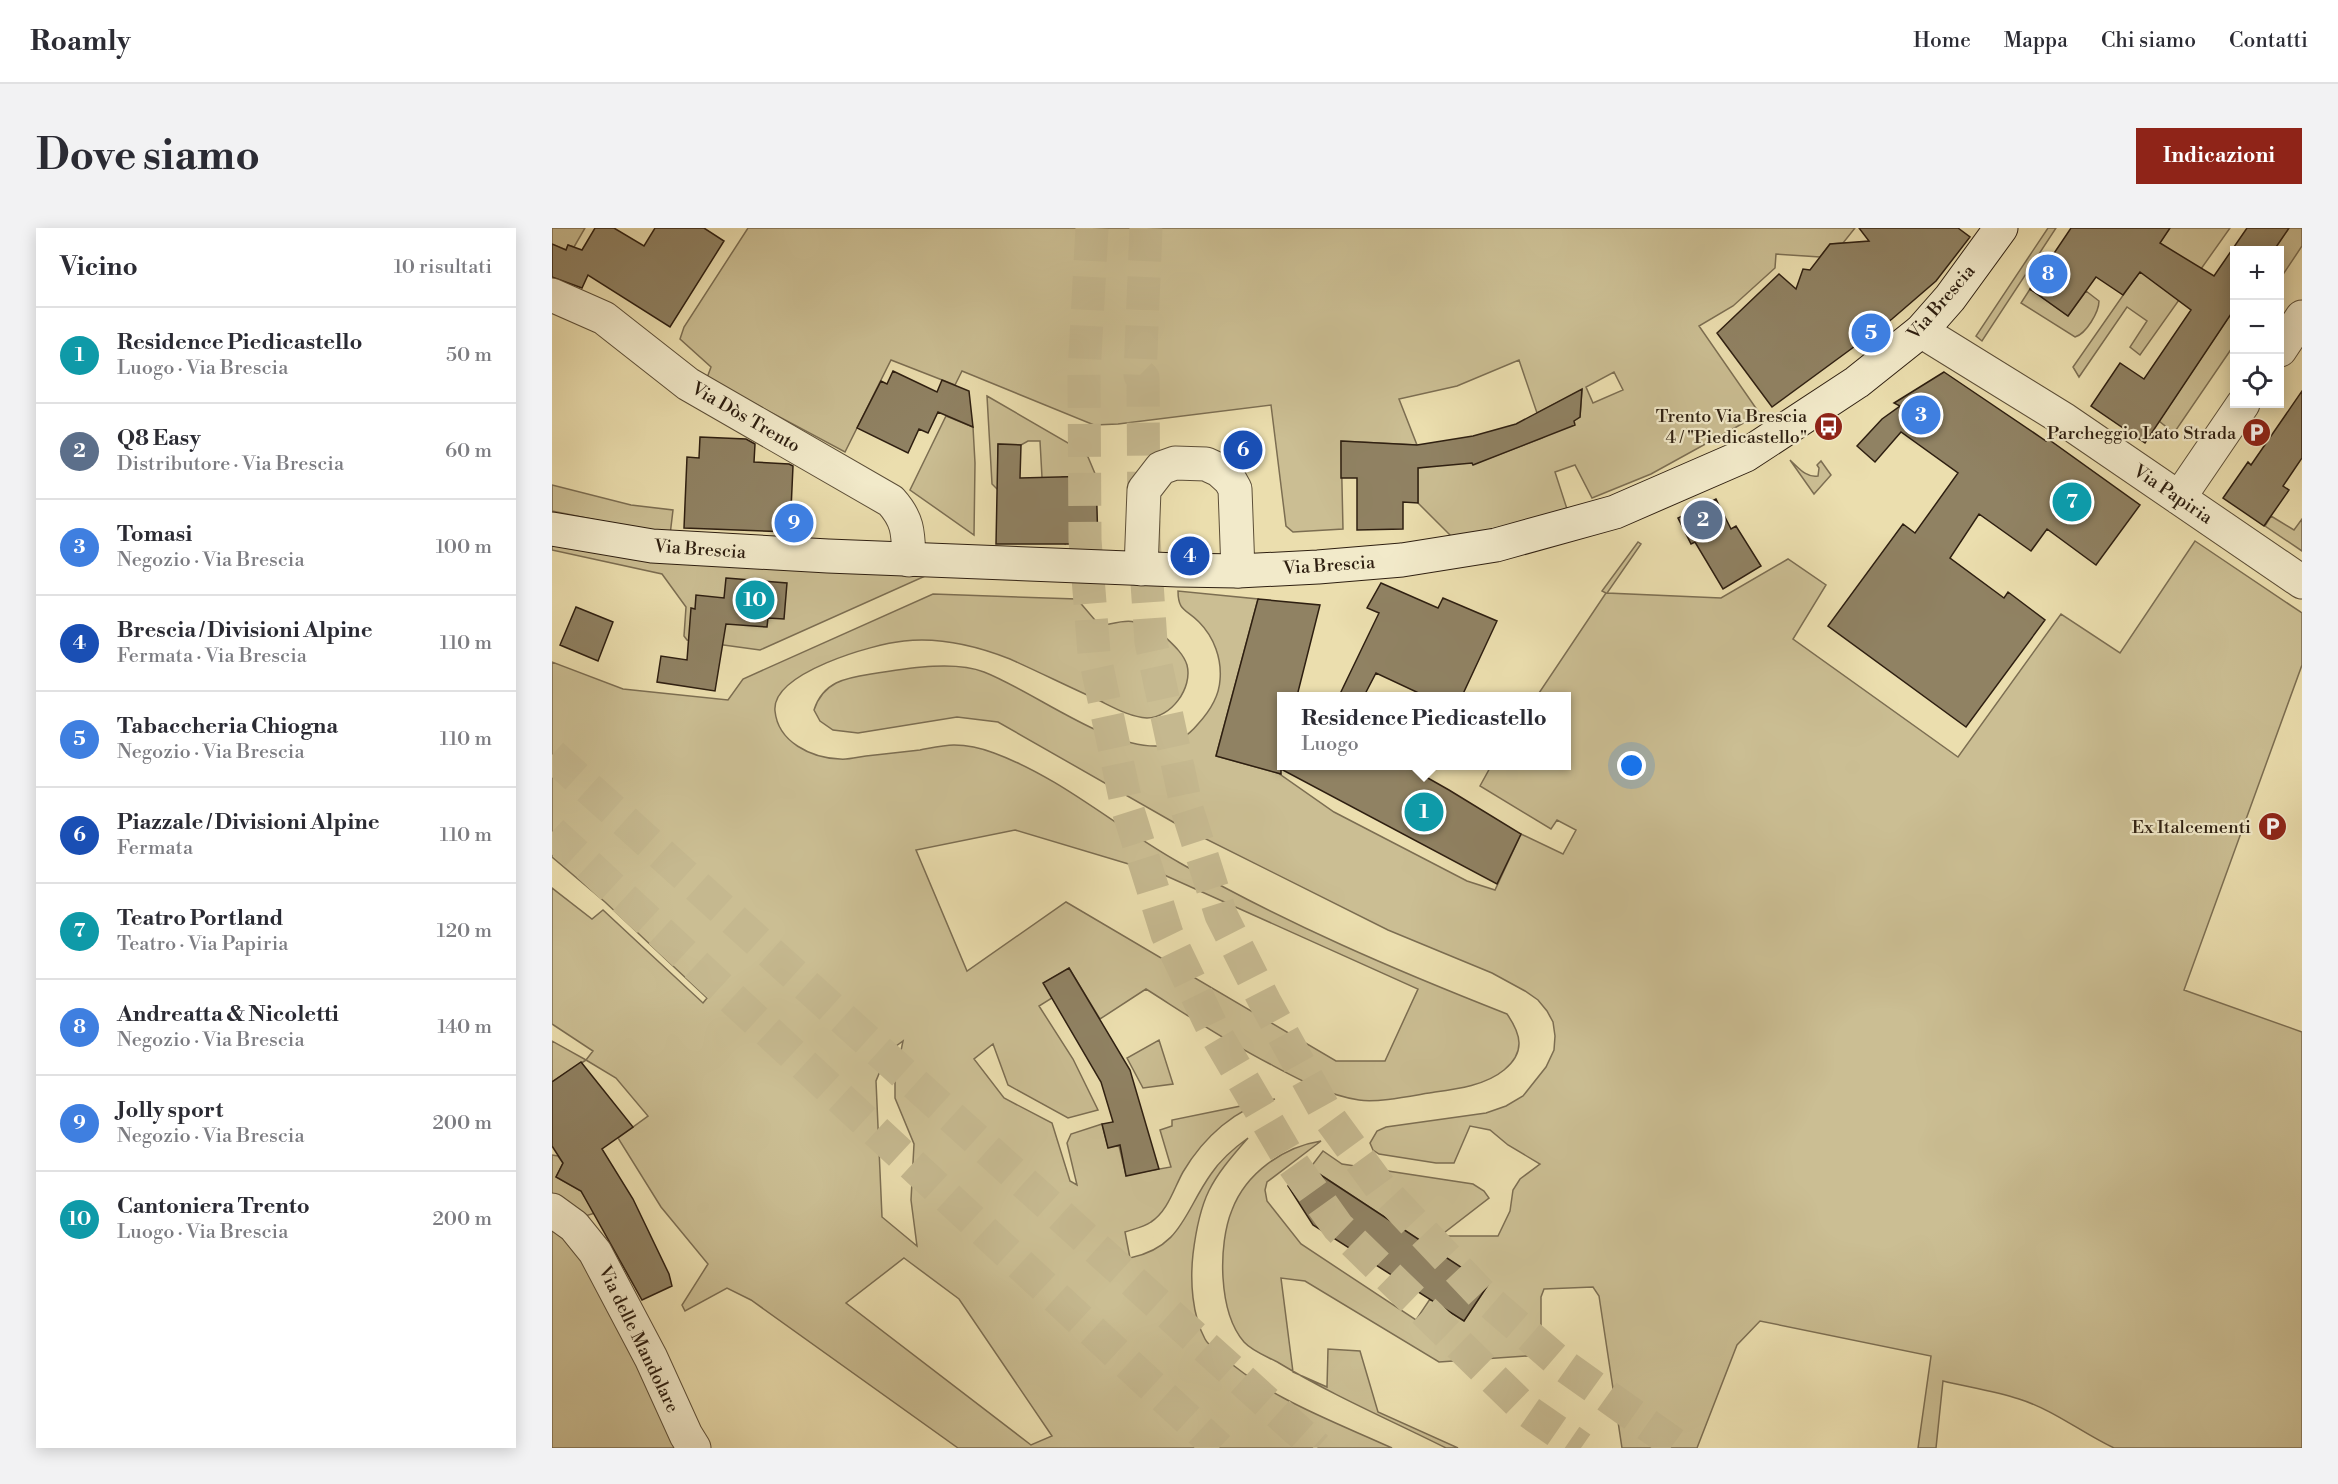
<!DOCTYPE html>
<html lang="it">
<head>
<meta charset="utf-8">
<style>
  body { margin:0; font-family:"Libre Bodoni",serif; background:#f2f2f3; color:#2b2b33 }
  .controls { position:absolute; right:18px; top:18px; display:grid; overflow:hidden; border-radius:0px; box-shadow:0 3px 15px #0003 }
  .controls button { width:54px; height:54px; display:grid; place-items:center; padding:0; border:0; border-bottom:2px solid #e1e1e2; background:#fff; color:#2b2b33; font:30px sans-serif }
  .you { position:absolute; left:1080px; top:538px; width:21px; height:21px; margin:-15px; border:4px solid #fff; border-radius:50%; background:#1a73e8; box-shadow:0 0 0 9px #1a73e833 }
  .badge { display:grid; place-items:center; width:39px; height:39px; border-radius:50%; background:#8f2418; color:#fff; font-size:20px; font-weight:700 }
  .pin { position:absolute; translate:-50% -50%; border:3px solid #fff; box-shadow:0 2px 6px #0006 }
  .popup { position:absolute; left:725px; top:464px; width:294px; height:78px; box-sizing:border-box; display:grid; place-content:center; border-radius:0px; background:#fff; filter:drop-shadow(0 2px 4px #0005); font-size:20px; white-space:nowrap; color:#7c7c81 }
  .popup b { font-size:22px; color:#2b2b33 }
  .popup::after { content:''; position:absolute; left:50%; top:100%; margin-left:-12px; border:12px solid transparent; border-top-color:#fff }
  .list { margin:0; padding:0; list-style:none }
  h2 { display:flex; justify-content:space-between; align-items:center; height:78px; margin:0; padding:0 24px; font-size:26px }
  h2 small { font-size:20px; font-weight:400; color:#7c7c81 }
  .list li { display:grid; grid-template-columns:39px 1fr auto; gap:18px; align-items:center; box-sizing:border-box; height:96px; padding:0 24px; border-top:2px solid #e1e1e2 }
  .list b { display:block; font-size:22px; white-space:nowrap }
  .list p { margin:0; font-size:20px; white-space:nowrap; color:#7c7c81 }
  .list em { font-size:20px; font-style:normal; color:#7c7c81 }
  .icon { flex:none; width:33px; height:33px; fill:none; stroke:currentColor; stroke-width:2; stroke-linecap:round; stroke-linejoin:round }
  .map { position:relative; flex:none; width:1750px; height:1220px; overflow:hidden; border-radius:0px }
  header { display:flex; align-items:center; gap:36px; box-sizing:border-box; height:84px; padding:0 30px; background:#fff; border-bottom:2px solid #e1e1e2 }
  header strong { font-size:28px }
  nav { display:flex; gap:33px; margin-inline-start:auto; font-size:21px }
  .intro { display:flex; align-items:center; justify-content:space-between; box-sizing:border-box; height:144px; padding:0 36px }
  h1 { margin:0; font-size:42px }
  .button { padding:15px 27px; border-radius:0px; background:#8f2418; color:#fff; font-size:21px; font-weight:700 }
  main { display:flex; gap:36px; padding:0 36px }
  aside { flex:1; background:#fff; border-radius:0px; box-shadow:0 3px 15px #0003 }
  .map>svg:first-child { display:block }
</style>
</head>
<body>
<header>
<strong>Roamly</strong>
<nav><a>Home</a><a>Mappa</a><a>Chi siamo</a><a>Contatti</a></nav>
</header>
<div class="intro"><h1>Dove siamo</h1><a class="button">Indicazioni</a></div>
<main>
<aside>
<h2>Vicino<small>10 risultati</small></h2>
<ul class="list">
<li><span class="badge" style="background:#0f9aa8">1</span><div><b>Residence Piedicastello</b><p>Luogo · Via Brescia</p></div><em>50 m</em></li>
<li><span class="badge" style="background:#5c6f8a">2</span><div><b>Q8 Easy</b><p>Distributore · Via Brescia</p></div><em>60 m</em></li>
<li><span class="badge" style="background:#3f7fe0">3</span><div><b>Tomasi</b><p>Negozio · Via Brescia</p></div><em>100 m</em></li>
<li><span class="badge" style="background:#1a4fb4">4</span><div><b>Brescia / Divisioni Alpine</b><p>Fermata · Via Brescia</p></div><em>110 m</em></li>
<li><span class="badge" style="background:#3f7fe0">5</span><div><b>Tabaccheria Chiogna</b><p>Negozio · Via Brescia</p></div><em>110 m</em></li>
<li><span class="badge" style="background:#1a4fb4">6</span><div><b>Piazzale / Divisioni Alpine</b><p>Fermata</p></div><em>110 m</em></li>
<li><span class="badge" style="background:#0f9aa8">7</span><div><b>Teatro Portland</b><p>Teatro · Via Papiria</p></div><em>120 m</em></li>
<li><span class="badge" style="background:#3f7fe0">8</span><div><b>Andreatta &amp; Nicoletti</b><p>Negozio · Via Brescia</p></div><em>140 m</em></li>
<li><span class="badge" style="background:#3f7fe0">9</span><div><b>Jolly sport</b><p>Negozio · Via Brescia</p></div><em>200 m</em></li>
<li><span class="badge" style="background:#0f9aa8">10</span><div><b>Cantoniera Trento</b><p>Luogo · Via Brescia</p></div><em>200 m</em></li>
</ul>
</aside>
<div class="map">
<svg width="1750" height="1220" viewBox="0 0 1750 1220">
  <rect width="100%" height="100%" fill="#ebdeae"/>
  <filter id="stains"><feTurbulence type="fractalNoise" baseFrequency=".00333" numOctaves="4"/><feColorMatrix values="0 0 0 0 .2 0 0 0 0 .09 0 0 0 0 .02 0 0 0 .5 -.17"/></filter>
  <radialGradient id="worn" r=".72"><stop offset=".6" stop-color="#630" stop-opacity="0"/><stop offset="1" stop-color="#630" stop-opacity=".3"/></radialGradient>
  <path fill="#cbbe93" stroke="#7c6e52" stroke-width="1.5" fill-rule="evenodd" d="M 0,0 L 33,0 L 22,19 L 16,17 L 14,22 L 0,16 Z
    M 196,0 L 1303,0 L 1291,15 L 1278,16 L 1268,29 L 1224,26 L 1223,40 L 1181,78 L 1147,98 L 1208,186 L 1099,246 L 1040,270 L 1023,237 L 1003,244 L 1015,281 L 984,291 L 901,310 L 866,275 L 866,240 L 940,229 L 990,210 L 1028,189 L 1030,162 L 985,185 L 967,132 L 905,158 L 847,171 L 865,217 L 789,213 L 791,301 L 741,304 L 734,298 L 719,177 L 566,196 L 542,197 L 410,143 L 403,157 L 339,132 L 293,224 L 155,150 L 159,139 L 128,111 L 132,99 ZM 1062,144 L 1071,162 L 1041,175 L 1034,159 Z
    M 1496,0 L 1504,0 L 1430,113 L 1424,108 Z
    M 1618,0 L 1678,0 L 1588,127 L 1578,119 L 1595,93 L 1575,79 L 1527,149 L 1521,139 Z
    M 1737,0 L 1750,0 L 1750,18 L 1728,51 L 1728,22 L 1722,22 Z
    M 1478,61 L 1516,88 L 1534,63 L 1547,73 C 1547,84 1534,106 1523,109 L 1469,75 Z
    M 1682,81 L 1682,117 L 1622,205 L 1607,193 Z
    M 435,168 L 530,223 L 536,229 L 544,248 L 510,249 L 513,316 L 493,304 L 488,213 L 476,213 L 469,217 L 446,216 L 446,262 L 440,256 Z
    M 394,188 L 421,199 L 423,235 L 422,307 L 358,262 Z
    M 1238,232 C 1247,240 1254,250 1266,248 L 1267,240 L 1265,237 L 1269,233 L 1279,247 L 1262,266 Z
    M 0,257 L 79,277 L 121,282 L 118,307 L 0,283 Z
    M 1719,288 L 1742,302 L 1750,291 L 1750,323 L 1713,298 Z
    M 0,312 L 380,345 L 208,422 L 135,412 L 132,408 L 134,379 L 110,346 L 0,322 Z
    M 1643,313 L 1750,385 L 1750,437 L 1632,762 L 1750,804 L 1750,1220 L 1562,1220 C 1530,1205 1502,1182 1467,1171 C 1443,1163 1416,1159 1391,1153 L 1384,1220 L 1366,1220 L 1379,1128 L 1208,1093 L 1185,1117 L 1145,1220 L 1070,1220 L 1047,1068 L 1041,1059 L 992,1061 L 989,1069 L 989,1127 L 887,1134 L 753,1053 L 729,1050 L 741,1144 L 775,1159 L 776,1121 L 808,1123 L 826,1184 L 906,1220 L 894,1220 C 838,1192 780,1167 727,1135 C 716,1129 700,1123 692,1114 C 666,1084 666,1016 680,982 C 694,945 731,919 769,913 L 715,954 L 713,962 L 715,973 L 749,1016 L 864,1092 L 878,1071 L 912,1093 L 936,1057 L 758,940 L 771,923 L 790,936 L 921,956 L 932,963 L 937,970 L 888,1008 L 946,1008 L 958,983 L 961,962 L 968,951 L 988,936 L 956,917 L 938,902 L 918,898 L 902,935 L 884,935 L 827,926 L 821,922 L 818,915 L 825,903 L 834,899 L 934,885 L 954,878 L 971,868 L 994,839 L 1002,822 L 1003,808 L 1001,794 L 995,783 L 986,772 L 973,763 L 940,745 L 836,702 L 628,598 L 446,494 L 405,489 L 306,505 L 281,502 L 268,493 L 262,482 C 271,454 293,450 319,446 C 352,441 401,432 432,444 C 483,464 555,521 607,518 C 622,518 637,507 646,496 C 657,484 667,469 668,452 C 670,431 662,409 647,394 C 635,381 626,384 626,363 L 706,371 L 664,528 L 726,545 L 782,584 L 915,653 L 943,662 L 969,606 L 1011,626 L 1024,602 L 1005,592 L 999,601 L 928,558 L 939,538 L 1014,538 L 1014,468 L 985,468 L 1054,365 L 1050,363 L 1086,314 L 1089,316 L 1055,365 L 1169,370 L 1236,331 L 1274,357 L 1241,411 L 1406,529 L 1509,386 L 1568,425 Z
    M 381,366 L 525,371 L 548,398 C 574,393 581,387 601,407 L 609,405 C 618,414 631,424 635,437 C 641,460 619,490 595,490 C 577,489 559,478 544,471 C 515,458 487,444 458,431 C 425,418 387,409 352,413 C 321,416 219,445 223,483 C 226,514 259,530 288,531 C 296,532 306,529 314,528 C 332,526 351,524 368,522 C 379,520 391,517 402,517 C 416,517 429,520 442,525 C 510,550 565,600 628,635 C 733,695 843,742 955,786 C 969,806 974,824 952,842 C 934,857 906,861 883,864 C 863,867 827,875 807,872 C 775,867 746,851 718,836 C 675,814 635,787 594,761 L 548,791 L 517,740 L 492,755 L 500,770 L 487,778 L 521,831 L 546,882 L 516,890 L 456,857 L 441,816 L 422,831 L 452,870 L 500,895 L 518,953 L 525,957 L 515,915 L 519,906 L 550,896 L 556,919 L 567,918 L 574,947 L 619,939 L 608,902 L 620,898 L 620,892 L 723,871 C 684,879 651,910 631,944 C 622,960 616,983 599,994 C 592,999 582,1001 573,1004 L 578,1030 C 630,1019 632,984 659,946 C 669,931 682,920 696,910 C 658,953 648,969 641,1026 C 638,1053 640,1087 653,1111 C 656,1117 664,1122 669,1127 C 718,1171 781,1193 840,1220 L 406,1220 L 199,1072 L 175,1060 L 133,1083 L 130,1077 L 156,1036 L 109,979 L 66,910 L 96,888 L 64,850 L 34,832 L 0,854 L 0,813 L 34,832 L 41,823 L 0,796 L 0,660 L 40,691 L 51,682 L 151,775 L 155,770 L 53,674 L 0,629 L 0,434 L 71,461 L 176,472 L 191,451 ZM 463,602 L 610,646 L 866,761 L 833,833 L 784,833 L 514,674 L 415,743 L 364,622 ZM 351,813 L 343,851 L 343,870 L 362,916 L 359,972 L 365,1018 L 330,989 L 324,853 L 336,824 ZM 352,1030 L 407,1071 L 500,1208 L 479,1217 L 294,1075 Z
    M 607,812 L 621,856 L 591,860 L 575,830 Z
    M 0,927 L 6,928 L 11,935 L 4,949 L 29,963 L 43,985 L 30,989 L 0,970 Z
    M 0,988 L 15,1001 L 134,1220 L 0,1220 Z"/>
  <path fill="#908263" stroke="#2e1f11" stroke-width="1.5" d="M 43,0 L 62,0 L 92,18 L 103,0 L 152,0 L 172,13 L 118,99 L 36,47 L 30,60 L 0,49 L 0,16 L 14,22 L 16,17 L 30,22 Z
    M 1307,0 L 1406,0 L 1418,9 L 1384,53 L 1340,91 L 1220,179 L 1165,105 L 1227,46 L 1244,61 L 1251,41 L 1258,42 L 1278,16 L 1317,13 Z
    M 1519,0 L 1618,0 L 1608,15 L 1662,48 L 1695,0 L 1737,0 L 1722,22 L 1683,22 L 1683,80 L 1593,215 L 1539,178 L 1568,135 L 1592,151 L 1639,82 L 1588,44 L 1571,67 L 1544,49 L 1516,88 L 1478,61 Z
    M 341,143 L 385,164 L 390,152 L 417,163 L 421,199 L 386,184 L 376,205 L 367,201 L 356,225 L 305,200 L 329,153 L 335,156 Z
    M 1392,144 L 1494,213 L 1496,211 L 1588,277 L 1544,337 L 1495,301 L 1479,323 L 1427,286 L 1398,330 L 1452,370 L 1456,364 L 1493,392 L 1414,499 L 1276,398 L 1351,296 L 1363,305 L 1406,245 L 1349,204 L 1323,234 L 1305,218 L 1330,191 L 1348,178 L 1342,175 Z
    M 1030,161 L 1028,189 L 1022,193 L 1023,197 L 921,237 L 920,235 L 866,240 L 866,275 L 851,274 L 851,301 L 805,302 L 805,250 L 789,250 L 789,213 L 865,217 L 921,208 L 964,196 Z
    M 1750,163 L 1750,230 L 1731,258 L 1737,262 L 1712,298 L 1671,270 L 1696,234 L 1699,237 Z
    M 148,209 L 194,211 L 203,216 L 202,234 L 237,236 L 241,238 L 238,304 L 132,300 L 135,229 L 147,230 Z
    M 446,216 L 469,217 L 468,250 L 544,248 L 546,316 L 444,316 Z
    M 1164,271 L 1179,301 L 1184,298 L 1209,338 L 1171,361 L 1143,314 L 1139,316 L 1126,290 Z
    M 174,350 L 235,355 L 232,391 L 216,390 L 215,399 L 174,396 L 163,463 L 105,454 L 109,428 L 135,432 L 139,380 L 143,381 L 144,367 L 172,370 Z
    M 829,355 L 886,380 L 891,370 L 945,393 L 910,468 L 873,468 L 824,445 L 812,468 L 787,468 L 827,385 L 815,380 Z
    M 706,371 L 768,377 L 745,468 L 729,468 L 729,537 L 853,537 L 897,562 L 969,606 L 945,656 L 729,541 L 729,546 L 664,528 Z
    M 24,379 L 61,394 L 46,433 L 8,417 Z
    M 517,740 L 578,842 L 607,941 L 574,948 L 568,917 L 556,920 L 550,896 L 561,894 L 549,854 L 491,755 Z
    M 29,834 L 81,899 L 50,921 L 81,971 L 117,1046 L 120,1058 L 90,1072 L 29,963 L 4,949 L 11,935 L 0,918 L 0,854 Z
    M 758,940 L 936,1057 L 912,1093 L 761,997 L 736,958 Z"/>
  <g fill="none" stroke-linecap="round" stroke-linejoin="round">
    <path stroke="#c5b88f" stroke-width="33" stroke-dasharray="33 16" stroke-linecap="butt" d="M 540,0 L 532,146 L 533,312 L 542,425 L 575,579 L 615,706 L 662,803 L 738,932 L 786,999 L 974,1182 L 1029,1220
      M 594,0 L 588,147 L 591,150 L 592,311 L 599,414 L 635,581 L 669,687 L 713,774 L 776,888 L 828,959 L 932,1069 L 1007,1134 L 1128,1220
      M 0,527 L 765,1220
      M 0,604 L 667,1220"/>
    <defs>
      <path id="street" d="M 0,67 L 52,90 L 136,156 L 339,273 C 357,293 356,306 357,332
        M 1369,103 L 1513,192 L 1750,354
        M 1728,122 L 1750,89
        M 1627,270 L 1691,176
        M 589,341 L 592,262 L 609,240 L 623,235 L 654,236 L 667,242 L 678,252 L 683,261 L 686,343
        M 0,982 L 22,998 L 43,1024 L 99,1130 L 134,1207 L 142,1220"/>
      <path id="secondary" d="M 0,301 L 100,318 L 276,328 L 626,342 L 686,343 L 766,339 L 850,332 L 944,317 L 1063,284 L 1194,227 L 1305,154 L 1369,103 L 1398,70 L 1449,0"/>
    </defs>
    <use href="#street" stroke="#5d4f38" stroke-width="35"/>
    <use href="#secondary" stroke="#2e1f11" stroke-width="35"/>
    <use href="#street" stroke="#f2eaca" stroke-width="33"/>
    <use href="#secondary" stroke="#f2eaca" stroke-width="33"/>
  </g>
  <defs>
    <symbol id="bus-disc" viewBox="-11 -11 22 22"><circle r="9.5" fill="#8f2418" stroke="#f2eaca"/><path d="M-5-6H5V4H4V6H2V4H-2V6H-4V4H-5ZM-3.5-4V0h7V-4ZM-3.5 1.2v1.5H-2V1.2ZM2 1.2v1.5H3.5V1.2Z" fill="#fff"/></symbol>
    <symbol id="parking-disc" viewBox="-11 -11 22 22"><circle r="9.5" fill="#8f2418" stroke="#f2eaca"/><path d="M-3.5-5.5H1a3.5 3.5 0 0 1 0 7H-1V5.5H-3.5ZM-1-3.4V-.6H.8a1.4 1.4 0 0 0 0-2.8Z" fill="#fff"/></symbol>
  </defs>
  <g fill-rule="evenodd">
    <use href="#bus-disc" x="1260" y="182" width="33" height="33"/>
    <use href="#parking-disc" x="1688" y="188" width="33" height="33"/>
    <use href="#parking-disc" x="1704" y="582" width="33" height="33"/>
  </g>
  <g text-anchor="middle" stroke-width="4.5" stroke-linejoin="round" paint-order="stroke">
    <g font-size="18" fill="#2e1f11" stroke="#f2eaca">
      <text transform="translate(1389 74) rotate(-49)" y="6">Via Brescia</text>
      <text transform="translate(194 189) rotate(30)" y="6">Via Dòs Trento</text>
      <text transform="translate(1621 266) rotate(34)" y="6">Via Papiria</text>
      <text transform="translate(148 321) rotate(4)" y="6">Via Brescia</text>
      <text transform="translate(777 337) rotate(-4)" y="6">Via Brescia</text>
      <text transform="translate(87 1111) rotate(64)" y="6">Via delle Mandolare</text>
    </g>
    <g font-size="18" fill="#2e1f11" stroke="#f2eaca" text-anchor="end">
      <text x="1255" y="194">Trento Via Brescia<tspan x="1255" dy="21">4 / "Piedicastello"</tspan></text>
      <text x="1684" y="211">Parcheggio Lato Strada</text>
      <text x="1699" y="605">Ex Italcementi</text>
    </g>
  </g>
  <rect width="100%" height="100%" filter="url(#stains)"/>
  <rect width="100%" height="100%" fill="url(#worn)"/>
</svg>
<div class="controls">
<button>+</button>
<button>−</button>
<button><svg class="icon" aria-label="locate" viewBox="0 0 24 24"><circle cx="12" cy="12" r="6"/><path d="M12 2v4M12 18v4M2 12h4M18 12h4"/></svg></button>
</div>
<div class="you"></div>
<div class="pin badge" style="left:872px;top:584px;background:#0f9aa8">1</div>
<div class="popup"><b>Residence Piedicastello</b>Luogo</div>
<div class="pin badge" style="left:1151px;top:292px;background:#5c6f8a">2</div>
<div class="pin badge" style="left:1369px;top:187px;background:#3f7fe0">3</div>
<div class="pin badge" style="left:638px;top:328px;background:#1a4fb4">4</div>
<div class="pin badge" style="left:1319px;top:105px;background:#3f7fe0">5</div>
<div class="pin badge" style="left:691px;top:222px;background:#1a4fb4">6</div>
<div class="pin badge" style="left:1520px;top:274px;background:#0f9aa8">7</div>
<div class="pin badge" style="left:1496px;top:46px;background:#3f7fe0">8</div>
<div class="pin badge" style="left:242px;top:295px;background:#3f7fe0">9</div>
<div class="pin badge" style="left:203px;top:372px;background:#0f9aa8">10</div>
</div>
</main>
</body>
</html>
